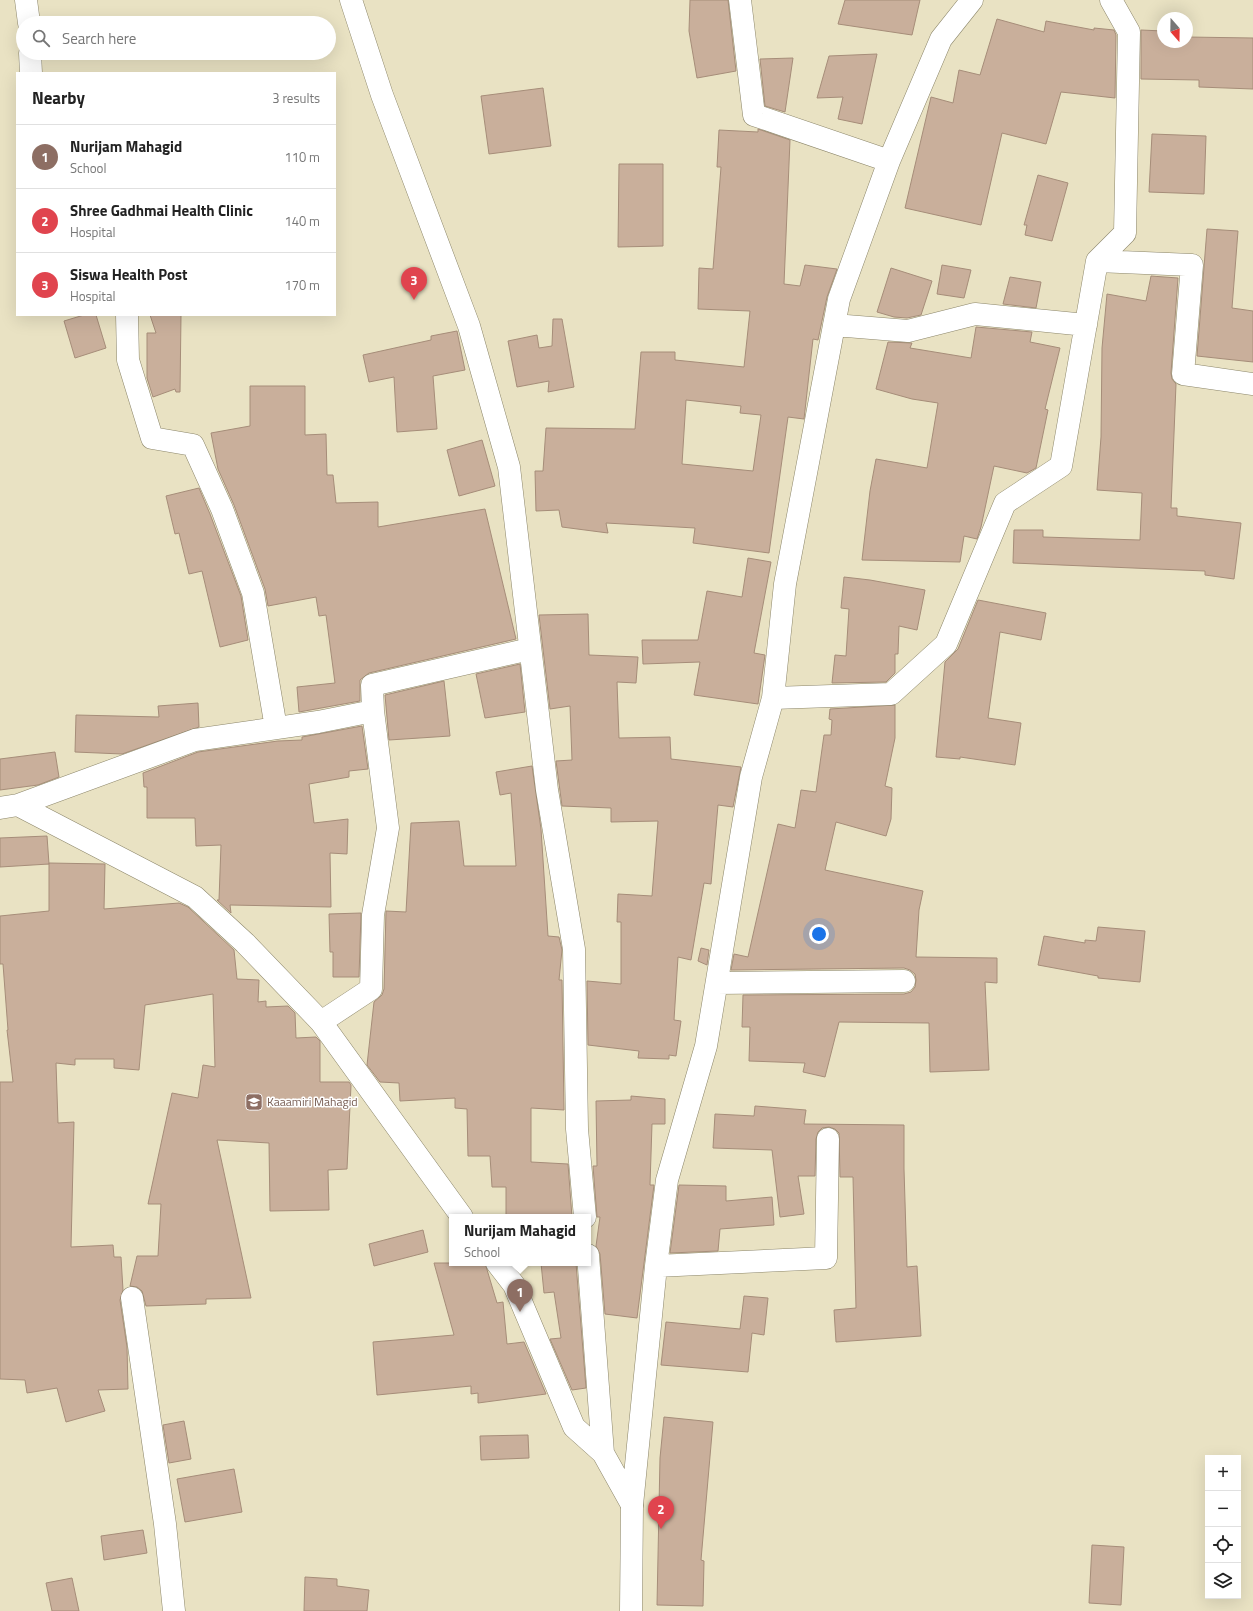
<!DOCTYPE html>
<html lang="en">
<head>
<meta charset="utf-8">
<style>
  body { margin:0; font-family:"Titillium Web",sans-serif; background:#f6f6f6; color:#222 }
  .controls { position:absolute; right:12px; bottom:12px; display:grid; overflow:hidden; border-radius:0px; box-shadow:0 4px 16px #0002 }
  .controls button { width:36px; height:36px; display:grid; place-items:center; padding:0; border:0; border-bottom:1px solid #e0e0e0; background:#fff; color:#222; font:20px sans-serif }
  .compass { position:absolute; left:1157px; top:12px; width:36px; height:36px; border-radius:50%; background:#fff; box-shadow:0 4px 16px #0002; rotate:160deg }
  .you { position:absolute; left:819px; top:934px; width:14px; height:14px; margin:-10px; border:3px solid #fff; border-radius:50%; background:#1a73e8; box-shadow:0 0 0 6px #1a73e833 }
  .badge { display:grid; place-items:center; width:26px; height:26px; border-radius:50%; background:#a23a1d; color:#fff; font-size:13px; font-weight:700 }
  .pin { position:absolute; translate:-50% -33px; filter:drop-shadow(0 1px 2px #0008) }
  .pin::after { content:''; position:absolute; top:21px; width:14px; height:12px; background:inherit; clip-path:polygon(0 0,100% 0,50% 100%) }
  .popup { position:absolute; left:449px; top:1214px; width:142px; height:52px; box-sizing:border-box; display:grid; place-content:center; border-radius:0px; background:#fff; filter:drop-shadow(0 1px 3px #0005); font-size:13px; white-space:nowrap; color:#767676 }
  .popup b { font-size:15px; color:#222 }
  .popup::after { content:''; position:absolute; left:50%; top:100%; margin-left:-8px; border:8px solid transparent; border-top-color:#fff }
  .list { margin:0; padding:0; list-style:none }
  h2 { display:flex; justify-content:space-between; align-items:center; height:52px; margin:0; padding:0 16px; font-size:17px }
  h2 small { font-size:13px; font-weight:400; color:#767676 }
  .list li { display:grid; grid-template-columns:26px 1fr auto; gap:12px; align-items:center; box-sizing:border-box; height:64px; padding:0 16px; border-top:1px solid #e0e0e0 }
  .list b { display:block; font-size:15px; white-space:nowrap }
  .list p { margin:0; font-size:13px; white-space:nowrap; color:#767676 }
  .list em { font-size:13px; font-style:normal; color:#767676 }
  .icon { flex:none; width:22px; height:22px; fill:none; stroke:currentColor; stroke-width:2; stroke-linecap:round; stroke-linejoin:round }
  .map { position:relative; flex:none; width:1253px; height:1611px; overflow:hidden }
  .search { position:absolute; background:#fff; box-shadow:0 4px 16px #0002; left:16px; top:16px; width:320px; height:44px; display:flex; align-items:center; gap:10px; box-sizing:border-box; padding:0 14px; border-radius:22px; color:#767676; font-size:15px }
  .panel { position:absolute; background:#fff; box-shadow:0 4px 16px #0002; left:16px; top:72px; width:320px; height:244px; border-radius:0px }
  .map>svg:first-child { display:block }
</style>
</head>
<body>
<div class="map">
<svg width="1253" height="1611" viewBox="0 0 1253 1611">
  <rect width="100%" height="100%" fill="#e9e2c3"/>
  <path fill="#c9af9b" stroke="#a68d79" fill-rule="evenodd" d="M 690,0 L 728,0 L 736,71 L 697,78 L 689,31 Z
    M 845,0 L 920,0 L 912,35 L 838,24 Z
    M 997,19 L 1044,32 L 1046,21 L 1094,30 L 1094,28 L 1114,30 L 1116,35 L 1115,98 L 1061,92 L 1046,144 L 1002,133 L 981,225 L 905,208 L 931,97 L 953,103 L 959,70 L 980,75 Z
    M 1141,30 L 1163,31 L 1163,42 L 1187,42 L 1187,37 L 1253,38 L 1253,89 L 1199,87 L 1199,80 L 1141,79 Z
    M 877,54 L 862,124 L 838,119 L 843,97 L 817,98 L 829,56 Z
    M 793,58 L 785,112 L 765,106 L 760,59 Z
    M 543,88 L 551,146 L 489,154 L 481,96 Z
    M 758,129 L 790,140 L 784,284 L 800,286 L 805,265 L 837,269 L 827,297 L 818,340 L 813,339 L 804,419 L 788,417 L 769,553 L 693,543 L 695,528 L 606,523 L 608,533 L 562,527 L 559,510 L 536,511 L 535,471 L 543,471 L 546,428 L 635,429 L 641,352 L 675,352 L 675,360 L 744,367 L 750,311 L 698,309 L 699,268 L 713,269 L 721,167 L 717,167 L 719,130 L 758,132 ZM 686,400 L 741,406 L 740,413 L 761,415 L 753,471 L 682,464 Z
    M 1152,134 L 1206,136 L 1204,194 L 1149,192 Z
    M 619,164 L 663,164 L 663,246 L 618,247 Z
    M 1038,175 L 1068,183 L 1052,241 L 1025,235 L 1027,225 L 1024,225 Z
    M 1207,229 L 1238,231 L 1232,308 L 1253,311 L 1253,362 L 1197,356 Z
    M 942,265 L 971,270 L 964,298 L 937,294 Z
    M 891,268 L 932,281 L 921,315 L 907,318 L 894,317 L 877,312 Z
    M 1151,276 L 1178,278 L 1171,373 L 1172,379 L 1176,384 L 1171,508 L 1177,508 L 1177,516 L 1241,523 L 1234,579 L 1205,575 L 1205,571 L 1013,563 L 1014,530 L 1043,530 L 1043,537 L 1140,540 L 1142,493 L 1097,490 L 1101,437 L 1102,348 L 1107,294 L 1146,301 Z
    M 1010,277 L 1041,282 L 1036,308 L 1003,304 Z
    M 84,315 L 96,315 L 106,348 L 75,358 L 64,321 Z
    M 150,315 L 181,315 L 180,392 L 176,392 L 175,389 L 153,397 L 147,378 L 147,333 L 156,333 Z
    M 553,319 L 562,319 L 574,387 L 548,392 L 549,381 L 517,387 L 508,341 L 537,335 L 539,348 L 552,346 Z
    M 976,327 L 1032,332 L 1030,342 L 1060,348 L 1045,409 L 1048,410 L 1036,468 L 1027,473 L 994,466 L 981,527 L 977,539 L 964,536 L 960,562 L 862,560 L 870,491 L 876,459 L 927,468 L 938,403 L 912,399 L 876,389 L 888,342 L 912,343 L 910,348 L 971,358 Z
    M 457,331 L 465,370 L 433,376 L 437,429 L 397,432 L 394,377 L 369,382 L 363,355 L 431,340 L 431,336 Z
    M 250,386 L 305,386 L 305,435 L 326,434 L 327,475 L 333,475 L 336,503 L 378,502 L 378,527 L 485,509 L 516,639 L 369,673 L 360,680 L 360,701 L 299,712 L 297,687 L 335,683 L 326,615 L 319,616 L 316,597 L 268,606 L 265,589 L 234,505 L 218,469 L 211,433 L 250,426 Z
    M 482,440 L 495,486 L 459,496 L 447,450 Z
    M 199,488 L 210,514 L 241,596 L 248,640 L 220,647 L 202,571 L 189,574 L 179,533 L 175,534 L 166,496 Z
    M 748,558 L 771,562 L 754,653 L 765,655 L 758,704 L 694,695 L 700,662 L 643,664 L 642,640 L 698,640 L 707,591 L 742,597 Z
    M 844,577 L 870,580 L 925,590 L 917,630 L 899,626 L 898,654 L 895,654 L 895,673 L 886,682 L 832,683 L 835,655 L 846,656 L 849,609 L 841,608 Z
    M 978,600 L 1046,613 L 1041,640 L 1000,632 L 988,718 L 1021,723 L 1015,765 L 960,757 L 960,759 L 936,757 L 945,662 L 958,649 Z
    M 588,614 L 589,655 L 638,657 L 636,683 L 617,682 L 619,738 L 670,737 L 671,759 L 741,767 L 733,807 L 718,805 L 711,884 L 704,883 L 691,960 L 678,957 L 674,1020 L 681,1021 L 676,1056 L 669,1055 L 669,1059 L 638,1058 L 639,1051 L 588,1045 L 587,981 L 621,984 L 621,922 L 617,922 L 618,894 L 652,896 L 658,821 L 611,822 L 611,808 L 562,806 L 556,761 L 572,760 L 570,706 L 550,709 L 539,615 Z
    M 520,664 L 525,712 L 485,718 L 476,674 Z
    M 444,681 L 450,736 L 389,740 L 385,695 Z
    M 198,703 L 199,727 L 122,754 L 75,752 L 76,715 L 159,717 L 158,706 Z
    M 895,705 L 895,738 L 885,786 L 892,788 L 891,819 L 886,836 L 836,822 L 825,870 L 923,891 L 919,910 L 916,957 L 997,958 L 997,983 L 985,982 L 989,1070 L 930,1072 L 929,1023 L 839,1022 L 825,1077 L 803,1072 L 805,1063 L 749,1061 L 750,1027 L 742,1027 L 743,995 L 904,994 L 911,992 L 915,987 L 916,980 L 915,974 L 910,970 L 904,968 L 731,970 L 734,954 L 748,957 L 778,824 L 795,828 L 801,790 L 816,792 L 824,735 L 831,735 L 832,720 L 829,719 L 830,709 Z
    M 362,726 L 368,769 L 349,771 L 349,777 L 309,784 L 314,823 L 348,819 L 347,854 L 330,853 L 331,907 L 230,905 L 231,913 L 217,900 L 219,900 L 221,845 L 196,846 L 195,818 L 147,818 L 147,787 L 144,787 L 143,773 L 198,752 L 278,741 L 302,740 L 302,737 Z
    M 55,752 L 59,777 L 38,785 L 0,790 L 0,759 Z
    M 532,766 L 541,829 L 548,936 L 559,937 L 562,950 L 559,980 L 562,980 L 564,1110 L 531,1108 L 531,1162 L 568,1164 L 572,1217 L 506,1217 L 506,1187 L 492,1187 L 490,1156 L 468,1156 L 467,1109 L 455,1108 L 455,1098 L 400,1101 L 399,1083 L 380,1082 L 367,1065 L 374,1002 L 382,995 L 384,989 L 386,911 L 406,912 L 411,823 L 459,821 L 464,866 L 516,866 L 511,793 L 500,795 L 496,772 Z
    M 47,836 L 49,864 L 0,867 L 0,838 Z
    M 49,863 L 105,864 L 104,909 L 179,903 L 188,907 L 234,950 L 237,979 L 259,980 L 258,1002 L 266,1001 L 266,1007 L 288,1006 L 295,1013 L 296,1038 L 316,1037 L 320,1041 L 320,1082 L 349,1082 L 351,1085 L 347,1169 L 328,1170 L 329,1210 L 270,1211 L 269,1143 L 217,1140 L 251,1298 L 206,1299 L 206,1304 L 146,1306 L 142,1291 L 137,1287 L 130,1286 L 137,1256 L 158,1256 L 161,1204 L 148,1204 L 172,1093 L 198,1098 L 203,1065 L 215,1067 L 213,994 L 145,1005 L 139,1070 L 114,1068 L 114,1059 L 75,1059 L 75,1065 L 56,1063 L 58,1123 L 74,1122 L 71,1247 L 113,1245 L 114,1257 L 121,1257 L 123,1290 L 120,1300 L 127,1347 L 128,1389 L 98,1390 L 105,1411 L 66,1422 L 57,1388 L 27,1393 L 25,1380 L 0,1379 L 0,1082 L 13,1082 L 7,1030 L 8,1030 L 3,964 L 0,964 L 0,916 L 49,911 Z
    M 361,913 L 359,977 L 333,977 L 333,952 L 330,952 L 329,914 Z
    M 1098,927 L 1145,931 L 1140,982 L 1098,978 L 1098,976 L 1038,965 L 1044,936 L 1085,943 L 1085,940 L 1096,941 Z
    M 701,948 L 709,950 L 707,965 L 698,961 Z
    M 631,1096 L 665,1099 L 665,1124 L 652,1124 L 650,1185 L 654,1185 L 637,1318 L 605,1314 L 600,1254 L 596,1246 L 600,1217 L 597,1217 L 593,1166 L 597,1166 L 596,1101 L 631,1100 Z
    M 755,1106 L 806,1110 L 804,1124 L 904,1125 L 904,1169 L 907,1267 L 917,1266 L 921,1336 L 836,1342 L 834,1310 L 856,1308 L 853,1177 L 840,1177 L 839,1133 L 835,1129 L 829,1127 L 822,1128 L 818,1132 L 816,1139 L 815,1176 L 798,1176 L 804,1214 L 780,1217 L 772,1150 L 713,1148 L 715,1114 L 754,1116 Z
    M 679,1185 L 726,1186 L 726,1201 L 772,1197 L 774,1225 L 720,1229 L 718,1251 L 670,1253 Z
    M 423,1230 L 428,1252 L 374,1266 L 369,1244 Z
    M 434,1263 L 485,1263 L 497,1303 L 503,1302 L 507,1344 L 524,1342 L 546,1394 L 478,1403 L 478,1393 L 471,1394 L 471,1386 L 377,1395 L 373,1342 L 454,1335 Z
    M 541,1263 L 576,1263 L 586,1388 L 572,1390 L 550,1339 L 561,1338 L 554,1292 L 544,1293 Z
    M 744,1296 L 768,1298 L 764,1335 L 752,1333 L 748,1372 L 661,1365 L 666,1322 L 740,1329 Z
    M 664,1417 L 713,1422 L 701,1560 L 704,1561 L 703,1606 L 657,1605 L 660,1458 Z
    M 184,1421 L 191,1459 L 169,1463 L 163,1425 Z
    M 528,1435 L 529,1458 L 481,1460 L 480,1436 Z
    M 234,1469 L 242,1512 L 185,1522 L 177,1479 Z
    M 143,1530 L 147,1553 L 104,1560 L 101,1536 Z
    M 1092,1545 L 1124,1547 L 1121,1605 L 1089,1603 Z
    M 305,1577 L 337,1579 L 337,1586 L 369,1590 L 367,1611 L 304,1611 Z
    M 72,1578 L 79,1611 L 52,1611 L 46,1583 Z"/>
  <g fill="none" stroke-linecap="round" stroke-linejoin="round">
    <defs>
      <path id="minor" d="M 26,0 L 29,23
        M 351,0 L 382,95 L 469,326 L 509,467 L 547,790 L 574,949 L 577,1129 L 585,1217
        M 740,0 L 754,115 L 889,161
        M 30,53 L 31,73
        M 1097,261 L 1192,265 L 1183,374 L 1253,384
        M 127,315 L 128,360 L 152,438 L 193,445 L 222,509 L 253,593 L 276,728
        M 834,325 L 908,331 L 975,314 L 1086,325
        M 773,698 L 891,694 L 946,644 L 1005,503 L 1061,466 L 1097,261 L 1125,233 L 1129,32 L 1111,0
        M 18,805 L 195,897 L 245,943 L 321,1022 L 462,1217
        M 0,808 L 18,805 L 195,740 L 318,722 L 373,711
        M 717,983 L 904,981
        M 321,1022 L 371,989 L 373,915 L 388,828 L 373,711 L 372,685 L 530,649
        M 588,1255 L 603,1453
        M 497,1263 L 514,1285 L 574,1427 L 603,1453 L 632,1505
        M 656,1266 L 826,1258 L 828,1139
        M 132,1298 L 165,1524 L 174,1611
        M 632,1505 L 656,1266 L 667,1180 L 706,1046 L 751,777 L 773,698 L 785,584 L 839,299 L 889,161 L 941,39 L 972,0"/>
      <path id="tertiary" d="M 631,1611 L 632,1505"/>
    </defs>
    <use href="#minor" stroke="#8c866a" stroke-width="23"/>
    <use href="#tertiary" stroke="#8c866a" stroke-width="23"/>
    <use href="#minor" stroke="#fff" stroke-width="22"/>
    <use href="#tertiary" stroke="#fff" stroke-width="22"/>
  </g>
  <defs>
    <symbol id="school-square" viewBox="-11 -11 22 22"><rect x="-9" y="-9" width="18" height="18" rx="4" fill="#8d6e63" stroke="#fff"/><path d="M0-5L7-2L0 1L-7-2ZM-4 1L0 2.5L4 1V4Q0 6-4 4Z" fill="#fff"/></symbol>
  </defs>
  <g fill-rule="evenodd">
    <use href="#school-square" x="244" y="1092" width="20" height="20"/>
  </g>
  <g text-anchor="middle" stroke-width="3" stroke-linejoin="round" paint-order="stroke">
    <g font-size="12" fill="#785e54" stroke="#fff" text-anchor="start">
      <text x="267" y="1106">Kaaamiri Mahagid</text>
    </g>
  </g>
</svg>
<div class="controls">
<button>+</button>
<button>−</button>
<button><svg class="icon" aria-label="locate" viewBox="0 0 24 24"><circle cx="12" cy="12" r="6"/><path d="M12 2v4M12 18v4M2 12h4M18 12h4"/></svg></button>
<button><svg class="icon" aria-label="layers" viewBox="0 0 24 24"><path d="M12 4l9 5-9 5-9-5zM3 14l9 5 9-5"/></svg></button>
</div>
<svg class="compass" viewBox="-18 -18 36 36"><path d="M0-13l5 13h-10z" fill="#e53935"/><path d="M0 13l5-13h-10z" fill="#767676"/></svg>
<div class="you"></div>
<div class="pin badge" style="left:520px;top:1312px;background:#8d6e63">1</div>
<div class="popup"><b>Nurijam Mahagid</b>School</div>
<div class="pin badge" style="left:661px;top:1529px;background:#e0444e">2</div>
<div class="pin badge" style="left:414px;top:300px;background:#e0444e">3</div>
<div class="search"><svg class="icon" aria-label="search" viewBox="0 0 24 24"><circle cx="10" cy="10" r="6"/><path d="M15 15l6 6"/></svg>Search here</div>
<section class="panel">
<h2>Nearby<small>3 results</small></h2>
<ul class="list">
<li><span class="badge" style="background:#8d6e63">1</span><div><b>Nurijam Mahagid</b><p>School</p></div><em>110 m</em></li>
<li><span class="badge" style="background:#e0444e">2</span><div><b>Shree Gadhmai Health Clinic</b><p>Hospital</p></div><em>140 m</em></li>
<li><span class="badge" style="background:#e0444e">3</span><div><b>Siswa Health Post</b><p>Hospital</p></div><em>170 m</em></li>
</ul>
</section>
</div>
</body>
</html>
